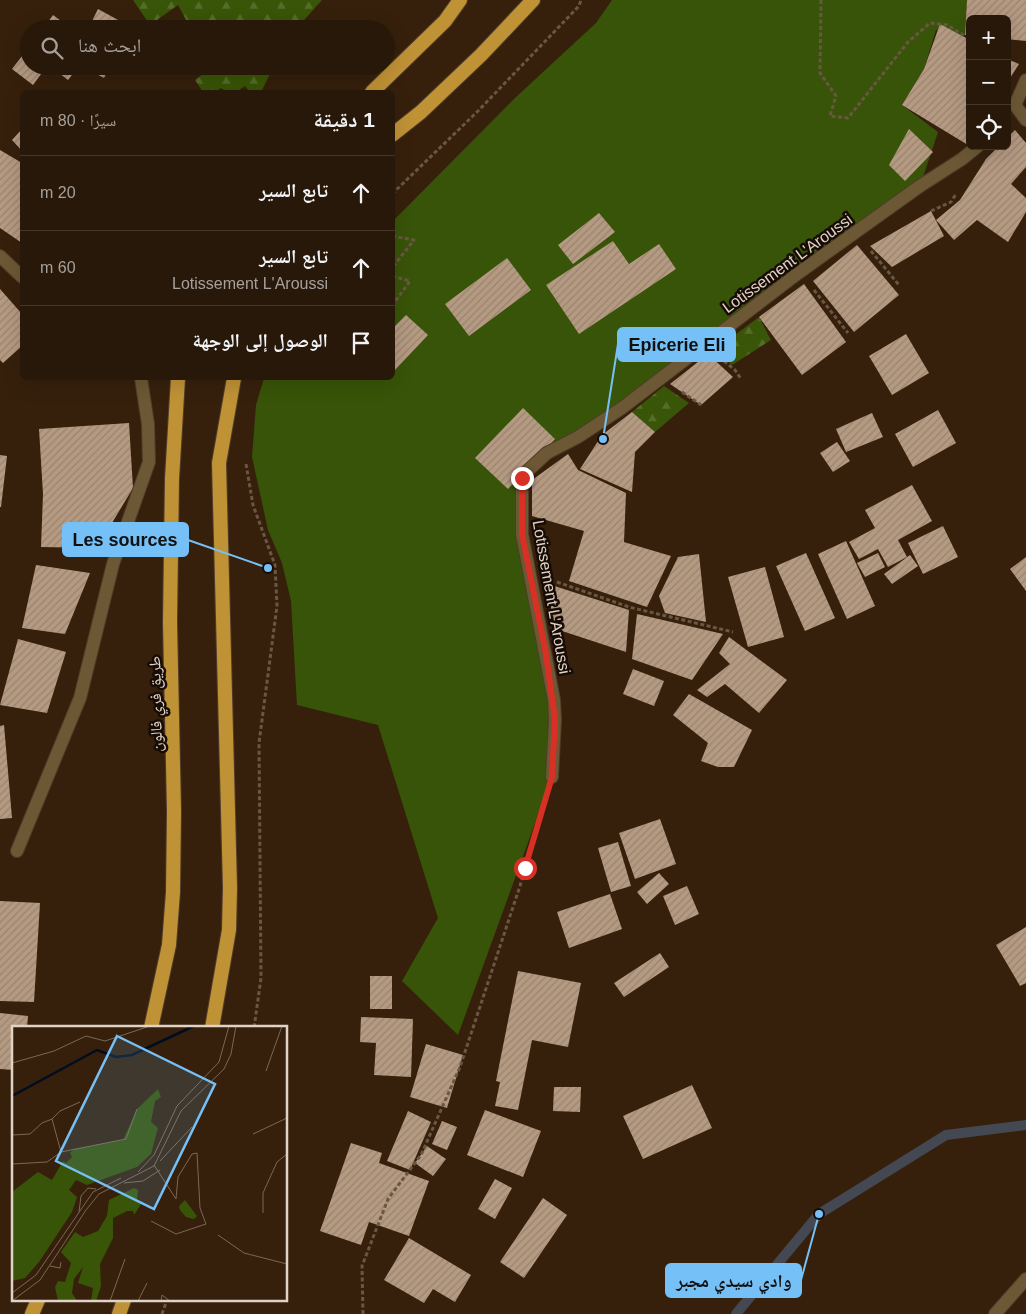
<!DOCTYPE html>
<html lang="ar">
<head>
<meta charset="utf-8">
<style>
  body { margin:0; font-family:Helvetica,"Noto Naskh Arabic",sans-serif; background:#302112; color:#f1f3f6; direction:rtl }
  .controls { position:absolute; right:15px; top:15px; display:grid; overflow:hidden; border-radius:8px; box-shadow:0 5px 20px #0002 }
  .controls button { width:45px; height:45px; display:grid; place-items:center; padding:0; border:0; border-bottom:1px solid #44372a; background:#281809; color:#f1f3f6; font:25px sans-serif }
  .stop { position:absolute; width:15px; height:15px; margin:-11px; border:4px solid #d93025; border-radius:50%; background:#fff }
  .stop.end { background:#d93025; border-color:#fff; box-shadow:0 1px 5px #0008 }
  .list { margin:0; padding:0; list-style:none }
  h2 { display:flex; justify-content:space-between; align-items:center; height:65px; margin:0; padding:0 20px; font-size:21px }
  h2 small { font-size:16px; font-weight:400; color:#a5a09c }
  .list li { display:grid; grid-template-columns:32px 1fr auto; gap:15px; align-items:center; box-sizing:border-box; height:75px; padding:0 20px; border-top:1px solid #44372a }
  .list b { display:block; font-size:19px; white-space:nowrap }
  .list p { margin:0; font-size:16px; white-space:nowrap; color:#a5a09c }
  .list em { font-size:16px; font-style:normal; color:#a5a09c }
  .icon { flex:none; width:28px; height:28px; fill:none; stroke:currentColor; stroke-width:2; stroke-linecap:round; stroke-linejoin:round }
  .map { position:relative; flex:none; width:1026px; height:1314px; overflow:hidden; direction:ltr }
  .search { position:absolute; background:#281809; box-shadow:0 5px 20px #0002; left:20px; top:20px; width:375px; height:55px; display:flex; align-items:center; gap:12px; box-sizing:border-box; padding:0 18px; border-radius:28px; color:#a5a09c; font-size:19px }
  .panel { position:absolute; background:#281809; box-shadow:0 5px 20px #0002; left:20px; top:90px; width:375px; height:290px; border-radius:8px; direction:rtl }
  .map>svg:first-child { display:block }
</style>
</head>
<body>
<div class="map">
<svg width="1026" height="1314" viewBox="0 0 1026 1314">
  <defs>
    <pattern id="forest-firs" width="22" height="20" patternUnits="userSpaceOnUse" patternTransform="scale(1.25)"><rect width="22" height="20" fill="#395507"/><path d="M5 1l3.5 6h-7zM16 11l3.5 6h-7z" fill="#556d2a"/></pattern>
    <pattern id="building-hatch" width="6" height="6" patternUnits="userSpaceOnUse" patternTransform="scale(1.25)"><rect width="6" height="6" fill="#b59a82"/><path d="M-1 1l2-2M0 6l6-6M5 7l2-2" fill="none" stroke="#998370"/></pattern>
  </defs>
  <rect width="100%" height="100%" fill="#36200c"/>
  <path fill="#385408" d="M 612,0 L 967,0 L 965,35 L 936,30 L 924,69 L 902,105 L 938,132 L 920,186 L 530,467 L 521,519 L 554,706 L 550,782 L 458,1035 L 402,981 L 438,918 L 378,725 L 297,705 L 291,601 L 282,563 L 268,530 L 252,457 L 256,405 L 264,378 L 392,378 L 393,221 L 515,98 L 596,23 Z"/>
  <path fill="url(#forest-firs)" d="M 133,0 L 322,0 L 296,29 L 191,29 L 178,5 L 150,25 Z
    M 211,66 L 274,66 L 261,92 L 250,92 L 245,86 L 236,92 L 227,92 L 221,88 L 215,92 L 203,92 L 195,80 L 211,68 Z
    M 759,317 L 771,340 L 732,365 L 715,350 Z
    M 664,386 L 689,403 L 655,432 L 632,412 Z"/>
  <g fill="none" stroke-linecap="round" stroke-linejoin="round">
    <path stroke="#444852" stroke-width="10" d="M 736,1314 L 819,1214 L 946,1135 L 1026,1125"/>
  </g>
  <path fill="url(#building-hatch)" d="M 967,0 L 1026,0 L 1026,41 L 1007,39 L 1007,19 L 970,19 L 970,35 L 965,35 Z
    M 98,9 L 131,27 L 130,29 L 88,29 Z
    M 53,15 L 72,29 L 43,29 Z
    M 940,24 L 970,40 L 970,142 L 968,145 L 902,105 L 924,69 Z
    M 29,47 L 29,66 L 47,66 L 33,85 L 12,69 Z
    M 1007,59 L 1019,64 L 1007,83 Z
    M 50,66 L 79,66 L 68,80 Z
    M 82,66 L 110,66 L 104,78 Z
    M 22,129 L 22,151 L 12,140 Z
    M 909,129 L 933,152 L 905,181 L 889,165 Z
    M 1015,130 L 1026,143 L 1026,167 L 1011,184 L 1026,198 L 1026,212 L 1008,242 L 977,220 L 954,240 L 936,220 L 960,200 L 986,159 L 999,146 L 1007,146 L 1007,138 Z
    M 0,150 L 22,163 L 22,243 L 0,228 Z
    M 931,211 L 944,236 L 892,267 L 870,246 Z
    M 599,213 L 615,232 L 573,264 L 558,245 Z
    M 613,241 L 629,264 L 659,244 L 676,269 L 579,334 L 546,285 Z
    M 857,245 L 899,295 L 854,332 L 813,281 Z
    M 507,258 L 531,290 L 469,336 L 445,304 Z
    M 804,284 L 846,342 L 802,375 L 759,317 Z
    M 0,289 L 22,314 L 22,346 L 3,363 L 0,360 Z
    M 406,315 L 428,335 L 395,370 L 392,367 L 392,329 Z
    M 906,334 L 929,373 L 892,395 L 869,356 Z
    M 708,354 L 733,377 L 701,405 L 670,384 Z
    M 523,408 L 555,439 L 508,489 L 475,458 Z
    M 938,410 L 956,443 L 913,467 L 895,434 Z
    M 632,412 L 655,432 L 635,452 L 632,492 L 580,469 L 602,435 Z
    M 872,413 L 883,437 L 846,452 L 836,429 Z
    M 129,423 L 133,488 L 97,548 L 41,547 L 43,494 L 39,429 Z
    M 837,442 L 850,461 L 833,472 L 820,453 Z
    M 568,454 L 578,470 L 626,493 L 624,542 L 617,540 L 671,556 L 647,607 L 569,581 L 584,531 L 532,516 L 532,480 Z
    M 0,455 L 7,456 L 1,507 L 0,507 Z
    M 912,485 L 932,521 L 898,540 L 907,557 L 888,567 L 878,549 L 859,559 L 849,542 L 875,528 L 865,510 Z
    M 943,526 L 958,557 L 923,574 L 908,543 Z
    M 846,541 L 875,606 L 847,619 L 818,554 Z
    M 806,553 L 835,618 L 805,631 L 776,566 Z
    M 878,553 L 885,567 L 865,577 L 857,563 Z
    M 699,554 L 706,622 L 665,613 L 659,596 L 678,557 Z
    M 910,555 L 918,566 L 892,584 L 884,574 Z
    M 1026,557 L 1026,591 L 1010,569 Z
    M 36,565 L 90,573 L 65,634 L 22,628 Z
    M 765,567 L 784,637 L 748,647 L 728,577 Z
    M 545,583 L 629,610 L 626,652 L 556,629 Z
    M 637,614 L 723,634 L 692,680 L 632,659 Z
    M 729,637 L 787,680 L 759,713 L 725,684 L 707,697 L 697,690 L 730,664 L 719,653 Z
    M 18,639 L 66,652 L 47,713 L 0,705 Z
    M 633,669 L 664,681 L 654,706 L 623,694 Z
    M 689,694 L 752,730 L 734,767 L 718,767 L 701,761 L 708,743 L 673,715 Z
    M 4,725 L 12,818 L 0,819 L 0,726 Z
    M 660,819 L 676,864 L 635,879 L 619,833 Z
    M 618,842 L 631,886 L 611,892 L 598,848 Z
    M 659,873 L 669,884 L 647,904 L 637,892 Z
    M 687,886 L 699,914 L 675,925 L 663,896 Z
    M 610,894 L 622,929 L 569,948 L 557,912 Z
    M 0,901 L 40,903 L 34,1002 L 0,1001 Z
    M 1026,927 L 1026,983 L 1020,986 L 996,945 Z
    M 660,953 L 669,967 L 624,997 L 614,983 Z
    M 518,971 L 581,983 L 568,1047 L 532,1040 L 518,1110 L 495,1106 L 500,1082 L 496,1081 Z
    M 370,976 L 392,976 L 392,1009 L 370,1009 Z
    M 0,1013 L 28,1016 L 27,1028 L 14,1028 L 14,1070 L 0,1069 Z
    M 361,1017 L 413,1019 L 411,1077 L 374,1075 L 376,1043 L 360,1042 Z
    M 426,1044 L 463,1055 L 447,1108 L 410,1097 Z
    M 692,1085 L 712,1128 L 643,1159 L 623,1116 Z
    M 554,1087 L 581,1087 L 580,1112 L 553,1111 Z
    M 485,1110 L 541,1131 L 523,1177 L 467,1155 Z
    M 408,1111 L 431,1122 L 410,1170 L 387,1161 Z
    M 442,1121 L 457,1127 L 447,1150 L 432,1144 Z
    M 351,1143 L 382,1153 L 379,1163 L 429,1181 L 409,1236 L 369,1222 L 361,1245 L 320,1231 Z
    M 427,1146 L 446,1159 L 433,1176 L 415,1163 Z
    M 495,1179 L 512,1188 L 495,1219 L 478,1209 Z
    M 543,1198 L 567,1215 L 524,1278 L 500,1262 Z
    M 409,1238 L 471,1275 L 455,1302 L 433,1289 L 424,1303 L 384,1280 Z"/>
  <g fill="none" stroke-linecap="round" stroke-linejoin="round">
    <defs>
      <path id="service" d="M 17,851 L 80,698 L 113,564 L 149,462 L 148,424 L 141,378"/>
      <path id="minor" d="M 1026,80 L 1015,105 L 1026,120
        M 0,256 L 22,277
        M 552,777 L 555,720 L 554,700 L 522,534 L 522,476 L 547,453 L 578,437 L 622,408 L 797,274 L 920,186 L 962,159 L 978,146
        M 995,1314 L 1026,1279"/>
      <path id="trunk" d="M 372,92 L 445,21 L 460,0
        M 392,135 L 421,112 L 481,55 L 533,0
        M 151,1028 L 169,945 L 173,892 L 174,811 L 170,622 L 172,479 L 178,378
        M 212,1028 L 229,930 L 230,888 L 219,463 L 234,378
        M 32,1314 L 38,1300
        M 119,1314 L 124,1300"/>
    </defs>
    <use href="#service" stroke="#513c2a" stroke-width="14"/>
    <use href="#minor" stroke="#513c2a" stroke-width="14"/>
    <use href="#trunk" stroke="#513c2a" stroke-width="16"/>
    <path stroke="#6a5644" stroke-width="3" stroke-dasharray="4 2.5" stroke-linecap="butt" d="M 821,0 L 820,73 L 836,96 L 830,116 L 848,118 L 908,42 L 930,23 L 947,25 L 970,39
      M 392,194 L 478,111 L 579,6 L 581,0
      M 931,211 L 951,202 L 956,194
      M 392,236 L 414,240 L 392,268
      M 871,251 L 899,285
      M 392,276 L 410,281 L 392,306
      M 814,290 L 848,333
      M 724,361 L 735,370 L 741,379
      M 682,392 L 701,405
      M 246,464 L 253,505 L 275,565 L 277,606 L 259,743 L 261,978 L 254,1028
      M 557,582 L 629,607 L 733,632
      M 162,1314 L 167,1300
      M 363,1314 L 362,1266 L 388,1199 L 421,1155 L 460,1067 L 520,886 L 545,800"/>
    <use href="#service" stroke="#6c5834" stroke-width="12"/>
    <use href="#minor" stroke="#6c5834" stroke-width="12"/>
    <use href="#trunk" stroke="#bf9236" stroke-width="14"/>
  </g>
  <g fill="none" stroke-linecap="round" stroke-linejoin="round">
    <path stroke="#d93025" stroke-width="6" d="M 522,478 L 522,534 L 546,654 L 555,720 L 552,777 L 525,868"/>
  </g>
  <g text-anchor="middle" stroke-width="5" stroke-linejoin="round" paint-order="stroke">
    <g font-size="16" fill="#e1d2c6" stroke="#160c05">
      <text transform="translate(787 263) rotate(-36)" y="6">Lotissement L'Aroussi</text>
      <text transform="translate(552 597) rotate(80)" y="6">Lotissement L'Aroussi</text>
      <text transform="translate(155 704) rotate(-91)" y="6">طريق فري فالون</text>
    </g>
  </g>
  <g transform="translate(12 1026)">
    <rect width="275" height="275" fill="#36200c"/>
    <path d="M 146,63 L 149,71 L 143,75 L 139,96 L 146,102 L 139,128 L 125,141 L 75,159 L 64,154 L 57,164 L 65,171 L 60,186 L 27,236 L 13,252 L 0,255 L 0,166 L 26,146 L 40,154 L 51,135 L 54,137 L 60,131 L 58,127 L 62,123 L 111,114 L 125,83 ZM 173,174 L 185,190 L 182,193 L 174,191 L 168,184 L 167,180 Z" fill="#385408"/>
    <path d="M 122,162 L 126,164 L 125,174 L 129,178 L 122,189 L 121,185 L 115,185 L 101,192 L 101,212 L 88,238 L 89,260 L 84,275 L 79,275 L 81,262 L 66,257 L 71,241 L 62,253 L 60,267 L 65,275 L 46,275 L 43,261 L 46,255 L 53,256 L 59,237 L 49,226 L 63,206 L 71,211 L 86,205 L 95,190 L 97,174 Z" fill="#395507"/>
    <path fill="none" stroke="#000d21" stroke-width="2.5" d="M 0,70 L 85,24 L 104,31 L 120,29 L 182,0"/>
    <path fill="none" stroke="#7a6756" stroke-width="1" d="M 0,37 L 42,25 L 74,10 L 93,15 L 138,0M 254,45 L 270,0M 40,93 L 48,85 L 68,76M 241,108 L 275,92M 0,109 L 18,108 L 30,97 L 40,93 L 49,126 L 35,136 L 0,138M 49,126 L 114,113 L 125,83M 148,135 L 180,101M 126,146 L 142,129 L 165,80 L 207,36 L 217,0M 112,157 L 131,155 L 148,144M 67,186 L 69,170 L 76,162 L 84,163M 251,187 L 251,167 L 265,136 L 275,128M 139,195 L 164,208 L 194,198 L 188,182 L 185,127 L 180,128 L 166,151 L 164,173 L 142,139M 206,209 L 232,227 L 275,238M 38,240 L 48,242 L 49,236M 0,267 L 24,249 L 81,166 L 109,152M 0,275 L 28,254 L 74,184 L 87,168 L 142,140 L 169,85 L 212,43 L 219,28 L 224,0M 98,275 L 113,233M 126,275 L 135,257M 149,275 L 150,269 L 158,275"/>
    <path fill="#75c0f6" fill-opacity="0.15" stroke="#75c0f6" stroke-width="2.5" d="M 105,10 L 203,58 L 142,183 L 44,135 Z"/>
    <rect width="275" height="275" fill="none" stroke="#e1d2c6" stroke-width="2.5"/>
  </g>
  <path fill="none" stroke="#75c0f6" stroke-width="2" d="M603 439L618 344M268 568L188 540M819 1214L801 1280"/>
  <g fill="#75c0f6" stroke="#160c05" stroke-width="2">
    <circle cx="603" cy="439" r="5"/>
    <circle cx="268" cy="568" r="5"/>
    <circle cx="819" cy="1214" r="5"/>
  </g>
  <g fill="#75c0f6" stroke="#75c0f6" stroke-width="2">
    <rect x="618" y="328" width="117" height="33" rx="5"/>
    <rect x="63" y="523" width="125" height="33" rx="5"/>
    <rect x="666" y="1264" width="135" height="33" rx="5"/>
  </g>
  <g font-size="18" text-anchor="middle" font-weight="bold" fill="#111">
    <text x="677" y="351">Epicerie Eli</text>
    <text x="125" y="546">Les sources</text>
    <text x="734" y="1287">وادي سيدي مجبر</text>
  </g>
</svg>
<div class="controls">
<button>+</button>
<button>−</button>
<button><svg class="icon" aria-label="locate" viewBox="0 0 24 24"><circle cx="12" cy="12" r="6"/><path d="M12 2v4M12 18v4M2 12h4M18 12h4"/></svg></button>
</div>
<div class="stop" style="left:525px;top:868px"></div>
<div class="stop end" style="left:522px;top:478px"></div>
<div class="search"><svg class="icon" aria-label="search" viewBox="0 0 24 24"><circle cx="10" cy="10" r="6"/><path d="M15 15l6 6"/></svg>ابحث هنا</div>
<section class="panel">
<h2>1 دقيقة<small>سيرًا · 80 m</small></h2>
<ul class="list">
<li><svg class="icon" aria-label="ahead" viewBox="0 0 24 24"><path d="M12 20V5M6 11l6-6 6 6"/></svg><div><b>تابع السير</b></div><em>20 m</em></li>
<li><svg class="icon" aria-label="ahead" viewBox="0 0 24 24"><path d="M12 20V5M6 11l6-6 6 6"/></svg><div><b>تابع السير</b><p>Lotissement L'Aroussi</p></div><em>60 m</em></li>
<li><svg class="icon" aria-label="arrive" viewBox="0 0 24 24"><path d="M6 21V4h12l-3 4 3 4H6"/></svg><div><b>الوصول إلى الوجهة</b></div></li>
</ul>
</section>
</div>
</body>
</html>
